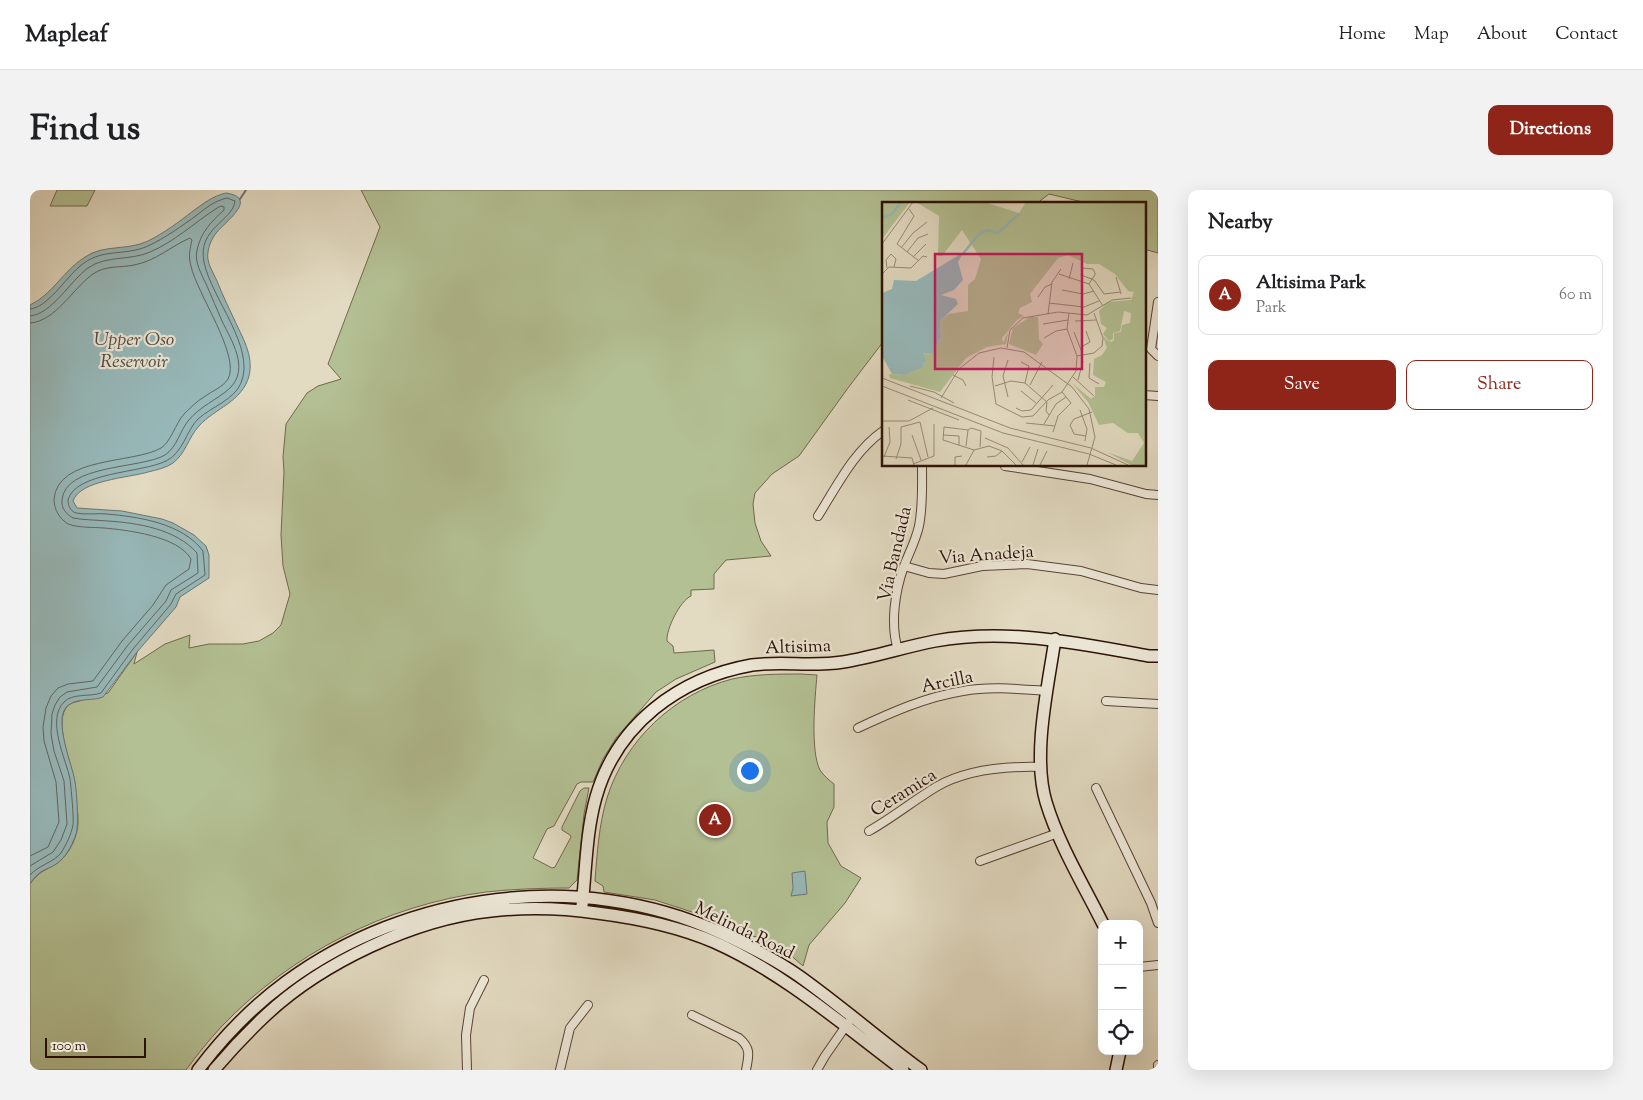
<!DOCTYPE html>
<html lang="en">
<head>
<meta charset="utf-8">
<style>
  body { margin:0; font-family:"Sorts Mill Goudy",serif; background:#f2f2f2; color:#202124 }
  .controls { position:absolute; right:15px; bottom:15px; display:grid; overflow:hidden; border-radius:10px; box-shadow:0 5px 20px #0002 }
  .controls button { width:45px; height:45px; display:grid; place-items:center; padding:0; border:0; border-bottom:1px solid #e0e0e0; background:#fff; color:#202124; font:25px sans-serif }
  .scale { position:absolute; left:15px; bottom:12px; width:101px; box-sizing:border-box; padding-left:5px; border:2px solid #2d1106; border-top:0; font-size:14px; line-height:18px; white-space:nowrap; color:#2d1106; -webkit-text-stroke:4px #ece7d7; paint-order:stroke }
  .you { position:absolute; left:719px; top:580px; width:18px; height:18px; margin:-12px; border:4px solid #fff; border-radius:50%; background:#1a73e8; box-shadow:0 0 0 8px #1a73e833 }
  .badge { display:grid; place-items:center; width:32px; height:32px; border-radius:50%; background:#8f2418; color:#fff; font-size:16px; font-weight:700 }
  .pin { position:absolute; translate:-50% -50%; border:2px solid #fff; box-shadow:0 1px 5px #0006 }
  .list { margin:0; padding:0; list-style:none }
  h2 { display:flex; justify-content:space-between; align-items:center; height:65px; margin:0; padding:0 20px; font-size:21px }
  h2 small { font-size:16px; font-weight:400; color:#757577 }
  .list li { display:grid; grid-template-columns:32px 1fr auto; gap:15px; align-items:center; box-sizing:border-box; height:80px; margin:0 10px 10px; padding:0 10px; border:1px solid #e0e0e0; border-radius:10px }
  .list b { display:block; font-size:19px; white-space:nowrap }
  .list p { margin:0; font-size:16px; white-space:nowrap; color:#757577 }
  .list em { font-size:16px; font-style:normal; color:#757577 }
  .actions { display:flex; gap:10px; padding:15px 20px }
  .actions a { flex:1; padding:11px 0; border:1px solid #8f2418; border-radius:10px; text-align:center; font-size:18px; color:#8f2418 }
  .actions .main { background:#8f2418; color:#fff }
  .icon { flex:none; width:28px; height:28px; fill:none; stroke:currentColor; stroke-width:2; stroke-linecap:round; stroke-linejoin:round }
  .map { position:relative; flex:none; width:1128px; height:880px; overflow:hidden; border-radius:10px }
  header { display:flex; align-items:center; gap:30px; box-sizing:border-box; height:70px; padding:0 25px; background:#fff; border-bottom:1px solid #e0e0e0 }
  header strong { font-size:24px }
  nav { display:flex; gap:28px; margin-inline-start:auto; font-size:18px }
  .intro { display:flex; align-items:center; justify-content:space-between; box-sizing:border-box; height:120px; padding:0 30px }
  h1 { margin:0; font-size:35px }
  .button { padding:12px 22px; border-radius:10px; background:#8f2418; color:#fff; font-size:18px; font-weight:700 }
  main { display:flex; gap:30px; padding:0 30px }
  aside { flex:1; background:#fff; border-radius:10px; box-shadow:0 5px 20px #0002 }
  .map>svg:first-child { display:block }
</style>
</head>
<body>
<header>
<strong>Mapleaf</strong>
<nav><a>Home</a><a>Map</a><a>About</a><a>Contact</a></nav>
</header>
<div class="intro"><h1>Find us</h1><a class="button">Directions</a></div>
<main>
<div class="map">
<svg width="1128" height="880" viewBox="0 0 1128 880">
  <rect width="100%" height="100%" fill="#e2dac1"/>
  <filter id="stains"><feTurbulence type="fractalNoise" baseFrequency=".004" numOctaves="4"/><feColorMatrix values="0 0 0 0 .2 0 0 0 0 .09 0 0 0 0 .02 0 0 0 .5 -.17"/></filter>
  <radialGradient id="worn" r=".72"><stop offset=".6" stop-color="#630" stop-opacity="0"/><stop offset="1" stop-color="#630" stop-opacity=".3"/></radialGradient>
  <path fill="#b3c093" stroke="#70684c" d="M 27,0 L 65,0 L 57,16 L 20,16 Z
    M 331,0 L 1128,0 L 1128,63 L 1114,59 L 1114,14 L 1061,14 L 1019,4 L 1006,14 L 853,14 L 853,152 L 818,198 L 769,266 L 742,284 L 725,303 L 723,314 L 725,333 L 731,351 L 741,366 L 696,370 L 684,384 L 684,399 L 661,400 L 661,406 C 650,411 636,439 637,451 L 643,456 L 644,463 L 684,460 L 685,472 L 646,489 L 626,502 L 586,548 L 573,569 L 563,592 L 551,592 L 547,594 L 524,636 L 517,639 L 503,668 L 522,678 L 525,677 L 541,647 L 540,645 L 532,640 L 532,637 L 550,601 L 554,598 L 559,598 L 554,624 L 547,690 L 539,698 C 512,698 484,699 456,702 C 356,715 261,764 192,836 C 179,850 167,865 156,880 L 0,880 L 0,694 C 9,681 15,681 27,673 C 39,666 49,644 48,630 C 48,624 47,617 46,611 C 45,603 46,595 44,588 C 41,572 20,523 42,513 L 78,503 L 107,462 L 104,474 L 135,454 L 160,445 L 159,458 L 179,454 L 213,454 L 229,451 L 243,443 L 251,435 L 260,404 L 253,376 L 251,345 L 254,282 L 253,267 L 256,234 L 277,203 L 288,196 L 311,189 L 298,174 L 350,37 Z
    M 771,484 L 787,485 C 785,507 780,561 790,580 C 794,586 799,590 804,594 L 804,617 L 797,632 L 798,653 L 811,676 L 831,688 L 815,713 L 779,755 L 773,776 L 758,763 L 744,755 L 728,747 L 713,745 L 662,722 L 625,710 L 574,702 L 573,696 L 565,691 C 567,664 569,634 577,608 C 595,550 644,504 702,489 C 725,484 748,484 771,484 Z"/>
  <path fill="#97b9ba" stroke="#6d7672" d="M 196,3 C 229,8 196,31 187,42 C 182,48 179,55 178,62 C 176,72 183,82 187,91 C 192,104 198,116 204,129 C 212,147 224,165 219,186 C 212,212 185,218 169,236 C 158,248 156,263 143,273 C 136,278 126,280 118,282 C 98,288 50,290 43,311 L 47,318 L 92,321 L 132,329 L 143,333 L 164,345 L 176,356 L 179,365 L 179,388 L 150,407 L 146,417 L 107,462 L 73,507 C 63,511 49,508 40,514 C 21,524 41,572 44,587 C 47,599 49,634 46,644 C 43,653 37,665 30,671 C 19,681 10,677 0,694 L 0,115 C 22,105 34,80 55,67 C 74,54 97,61 118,51 C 134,43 149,32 163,21 C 174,13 183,6 196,3 Z
    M 775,681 L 777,704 L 761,706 L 763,698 L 762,683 Z"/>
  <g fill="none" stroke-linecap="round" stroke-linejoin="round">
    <path stroke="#626560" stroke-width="1" d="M 0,119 C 17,118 36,88 49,77 C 71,57 93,67 118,56 C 135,48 152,36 167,25 C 176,18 184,11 197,8 L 205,11 C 203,31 167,38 174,72 C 181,108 226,157 211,193 C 204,210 181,217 168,229 C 156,241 153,263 136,271 C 112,283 45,282 38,310 C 38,315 40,321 46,323 C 55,325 67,323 77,324 C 109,327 152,333 173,361 L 175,385 L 146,404 L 141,414 L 103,459 L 71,503 C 60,507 42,503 34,512 C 16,530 36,569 40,589 C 41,597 44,628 43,635 C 41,645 36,655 31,663 C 24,672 9,675 0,685
      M 0,126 C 21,125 41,90 58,78 C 76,65 100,71 120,62 C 144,52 164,33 187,18 L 191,16 L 194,17 L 194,20 C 181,32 171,42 167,60 C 164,72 172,85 177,96 C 182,108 187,119 192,131 C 201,150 220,178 200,198 C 187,210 170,216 158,231 C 150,241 147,257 135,265 C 111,279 35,274 32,310 C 31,318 36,324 43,328 C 54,330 66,330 78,331 C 108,333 146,339 167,363 L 168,383 L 141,400 L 136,411 L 98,455 L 67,497 L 37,502 L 30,507 L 25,515 L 22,524 L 21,544 L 24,561 L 34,591 L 37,634 L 31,650 L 23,662 L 0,676
      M 0,133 C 25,132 44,97 63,84 C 76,75 90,78 104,75 C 126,71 141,56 160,48 L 162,50 C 160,59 158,66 161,76 C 166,102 211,166 198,189 C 193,197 182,201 174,207 C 167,211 160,218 154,224 C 146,233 140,253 131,258 C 103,274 28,266 24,309 C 24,320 30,329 38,334 C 49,338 62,337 74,338 C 97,340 148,346 161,369 L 159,379 L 136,395 L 123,415 L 92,451 L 63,491 L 38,494 L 28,498 L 21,506 L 16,518 L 13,537 L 14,551 L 26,592 L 29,632 L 18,657 L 0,666"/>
    <path stroke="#6d7672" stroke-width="2" d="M 210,9 L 216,0"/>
    <defs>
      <path id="street" d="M 1128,112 L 1121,159 L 1128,166
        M 1114,205 L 1128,206
        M 975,276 L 1060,289 L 1116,304 L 1128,305
        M 788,326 C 807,296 824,261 853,241
        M 874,376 L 899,383 L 914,384 L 952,376 L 997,374 L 1051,381 L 1111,398 L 1128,400
        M 868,460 C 860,434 865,401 874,376 C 879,363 886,350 889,336 C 893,316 892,296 892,275
        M 1076,511 L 1128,514
        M 828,538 C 862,522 896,507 933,501 C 960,496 989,499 1017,501
        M 1066,598 L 1121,713 L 1128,733
        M 839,641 C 862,628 883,611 906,597 C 937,579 976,576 1011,577
        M 950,671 L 1028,643
        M 1109,777 L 1128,775
        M 662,825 L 709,848 C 721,858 719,865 716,880
        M 437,880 L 436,845 L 440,818 L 454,790
        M 530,880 L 540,838 L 558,815
        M 787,880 L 795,866 L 818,833
        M 1128,880 L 1128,875"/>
      <path id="secondary" d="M 1025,449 C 1018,497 1002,565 1016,612 C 1029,655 1053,694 1073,734
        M 552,716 C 556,680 556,642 566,607 C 587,534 649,488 722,475 C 752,471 783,477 813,472 C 844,467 874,457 905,451 C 977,438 1049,453 1119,466 L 1128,466
        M 168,880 C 193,847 222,817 256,792 C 378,702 550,679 689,742 C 717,755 745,769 769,786 C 811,816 850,850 891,880
        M 184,880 C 200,861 217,843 235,826 C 291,773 384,729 461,721 C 496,717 532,718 567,723 C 607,728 647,736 684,752 C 754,783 813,835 873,880
        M 1086,880 L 1090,861"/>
    </defs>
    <use href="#street" stroke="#5a4335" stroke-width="10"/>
    <use href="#secondary" stroke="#2d1106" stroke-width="14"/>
    <use href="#street" stroke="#ece7d7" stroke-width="8"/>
    <use href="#secondary" stroke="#ece7d7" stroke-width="11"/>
  </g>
  <g text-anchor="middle" stroke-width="4.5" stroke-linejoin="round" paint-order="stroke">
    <g font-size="18" fill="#2d1106" stroke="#ece7d7">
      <text transform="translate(864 364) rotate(-77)" y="6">Via Bandada</text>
      <text transform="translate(956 364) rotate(-4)" y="6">Via Anadeja</text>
      <text transform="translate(768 456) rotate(-2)" y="6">Altisima</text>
      <text transform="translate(917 491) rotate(-12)" y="6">Arcilla</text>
      <text transform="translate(873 602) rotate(-32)" y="6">Ceramica</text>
      <text transform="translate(715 740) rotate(26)" y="6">Melinda Road</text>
    </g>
    <g font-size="19" font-style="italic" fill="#524c45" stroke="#ece7d7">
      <text x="104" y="155">Upper Oso<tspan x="104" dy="22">Reservoir</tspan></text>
    </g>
  </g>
  <g transform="translate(852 12)">
    <rect width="264" height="264" fill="#e2dac1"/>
    <path d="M 0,0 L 28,0 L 0,37 ZM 34,0 L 102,0 L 137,11 L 144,0 L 264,0 L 264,263 L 249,263 L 225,250 L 250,259 L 262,241 L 256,231 L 246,231 L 231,221 L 217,223 L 206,200 L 190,181 L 209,197 L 213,194 L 213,185 L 222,185 L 224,180 L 211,173 L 212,157 L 220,153 L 225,146 L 221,134 L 226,139 L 230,140 L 232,138 L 232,131 L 239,130 L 240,123 L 248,121 L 249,111 L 242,109 L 238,129 L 231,131 L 231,137 L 227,139 L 221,132 L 225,126 L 219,122 L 217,109 L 226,100 L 249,98 L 252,90 L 246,89 L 233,72 L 217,62 L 205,62 L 186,53 L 176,56 L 148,92 L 150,100 L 138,106 L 136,111 L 142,114 L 135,118 L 120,136 L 121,141 L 126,130 L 124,142 L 105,145 L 84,156 L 58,190 L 8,176 L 7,172 L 23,173 L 42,165 L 41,161 L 45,160 L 41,151 L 50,152 L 59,136 L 58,119 L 67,112 L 86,109 L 86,83 L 93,77 L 99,57 L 80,28 L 60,54 L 56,54 L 57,14 ZM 148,115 L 156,115 L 157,137 L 161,142 L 154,153 L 127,142 L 131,126 Z" fill="#b3c093"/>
    <path d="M 77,53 L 80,53 L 76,60 L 81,78 L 72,88 L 59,93 L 74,97 L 76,102 L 58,119 L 59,135 L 51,152 L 41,151 L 45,160 L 41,161 L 42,165 L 23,173 L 10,172 L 0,154 L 0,91 L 10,87 L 12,78 L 34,79 Z" fill="#97b9ba"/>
    <path fill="none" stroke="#97b9ba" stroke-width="2.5" d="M 0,16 L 10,12 L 19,0M 80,53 L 96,33 L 105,28 L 116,31 L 137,12"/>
    <path fill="none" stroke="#9a8a76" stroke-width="1" d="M 27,7 L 32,14 L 15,42 L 37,59M 0,42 L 31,0M 19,46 L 31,31 L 45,20M 25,50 L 36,36 L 46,32M 31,55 L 44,42M 5,66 L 4,58 L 9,52 L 14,57 L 12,65M 0,72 L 7,65 L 29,66 L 41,54 L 45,55M 177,72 L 207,82 L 221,104M 234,75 L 239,92M 187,77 L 191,61M 207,82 L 210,77 L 213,73 L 213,71 L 211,67 L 201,66 L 199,73 L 207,76 L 210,77 L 213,79 L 222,92 L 239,90M 180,88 L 201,92 L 212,89M 156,95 L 163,85 L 170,82M 167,101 L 202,105 L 217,99M 166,112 L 170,80 L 179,67M 193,119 L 214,118M 161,122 L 186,118M 192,130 L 201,153M 162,136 L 174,129 L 185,127M 199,145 L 208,140 L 204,129M 125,146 L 128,128 L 141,116 L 176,110 L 205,113 L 230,98 L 249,96M 195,154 L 212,151 L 220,144 L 221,136 L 212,111M 112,155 L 110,175 L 114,202 L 140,215 L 151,214 L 166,198 L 180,190 L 194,169 L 195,154 L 185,127 L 187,111M 126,158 L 121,174 L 126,195M 139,160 L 147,164 L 143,181M 208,161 L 207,176 L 217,182M 71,173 L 81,178 L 84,184M 191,175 L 212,194M 0,176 L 128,226 L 209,246 L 246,263M 196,178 L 201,159M 148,183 L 160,160M 0,184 L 121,231 L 207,252 L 234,263M 28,184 L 52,190 L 72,201M 113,184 L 129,179 L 143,181 L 165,200 L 164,209 L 167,213M 139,189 L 154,201M 59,196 L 77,167 L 97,151 L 119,146 L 142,150 L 190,185 L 207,207 L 213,235 L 205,263M 26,198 L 77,218M 134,206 L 140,209 L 149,208 L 171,183M 198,208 L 205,227 L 203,239M 0,219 L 27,219 L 51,206M 144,221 L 173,224M 162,222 L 174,202 L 184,195M 86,228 L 62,225 L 61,238 L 92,248M 86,228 L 89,226 L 99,229 L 98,245M 171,230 L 176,214 L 189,201 L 180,190M 30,233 L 39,258M 61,233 L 77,234 L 77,243M 204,234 L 192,232 L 188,223 L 192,217 L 210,210M 103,236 L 126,246 L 141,263M 84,244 L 86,228M 0,254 L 30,256 L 32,263M 2,255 L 8,240 L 7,225M 105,255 L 114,254 L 120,249M 14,257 L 19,242 L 19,225 L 38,220 L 46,255M 140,260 L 148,245M 31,262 L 52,254 L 52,222M 73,263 L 73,255 L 80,254M 84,263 L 92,248 L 107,244 L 120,249 L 134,263M 151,263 L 156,247M 158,263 L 165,249"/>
    <path fill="#c2185b" fill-opacity="0.15" stroke="#c2185b" stroke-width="2.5" d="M 53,52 L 200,52 L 200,167 L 53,167 Z"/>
    <rect width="264" height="264" fill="none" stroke="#2d1106" stroke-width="2.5"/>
  </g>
  <rect width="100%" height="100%" filter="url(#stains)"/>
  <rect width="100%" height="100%" fill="url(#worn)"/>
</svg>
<div class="controls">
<button>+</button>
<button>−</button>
<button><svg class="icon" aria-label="locate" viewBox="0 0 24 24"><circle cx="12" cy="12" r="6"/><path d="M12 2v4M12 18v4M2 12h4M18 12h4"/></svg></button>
</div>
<div class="scale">100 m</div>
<div class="you"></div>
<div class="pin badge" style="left:685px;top:630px">A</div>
</div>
<aside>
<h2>Nearby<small></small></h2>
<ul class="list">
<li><span class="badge">A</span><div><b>Altisima Park</b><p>Park</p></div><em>60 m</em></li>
</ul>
<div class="actions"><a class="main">Save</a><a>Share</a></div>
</aside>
</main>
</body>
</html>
